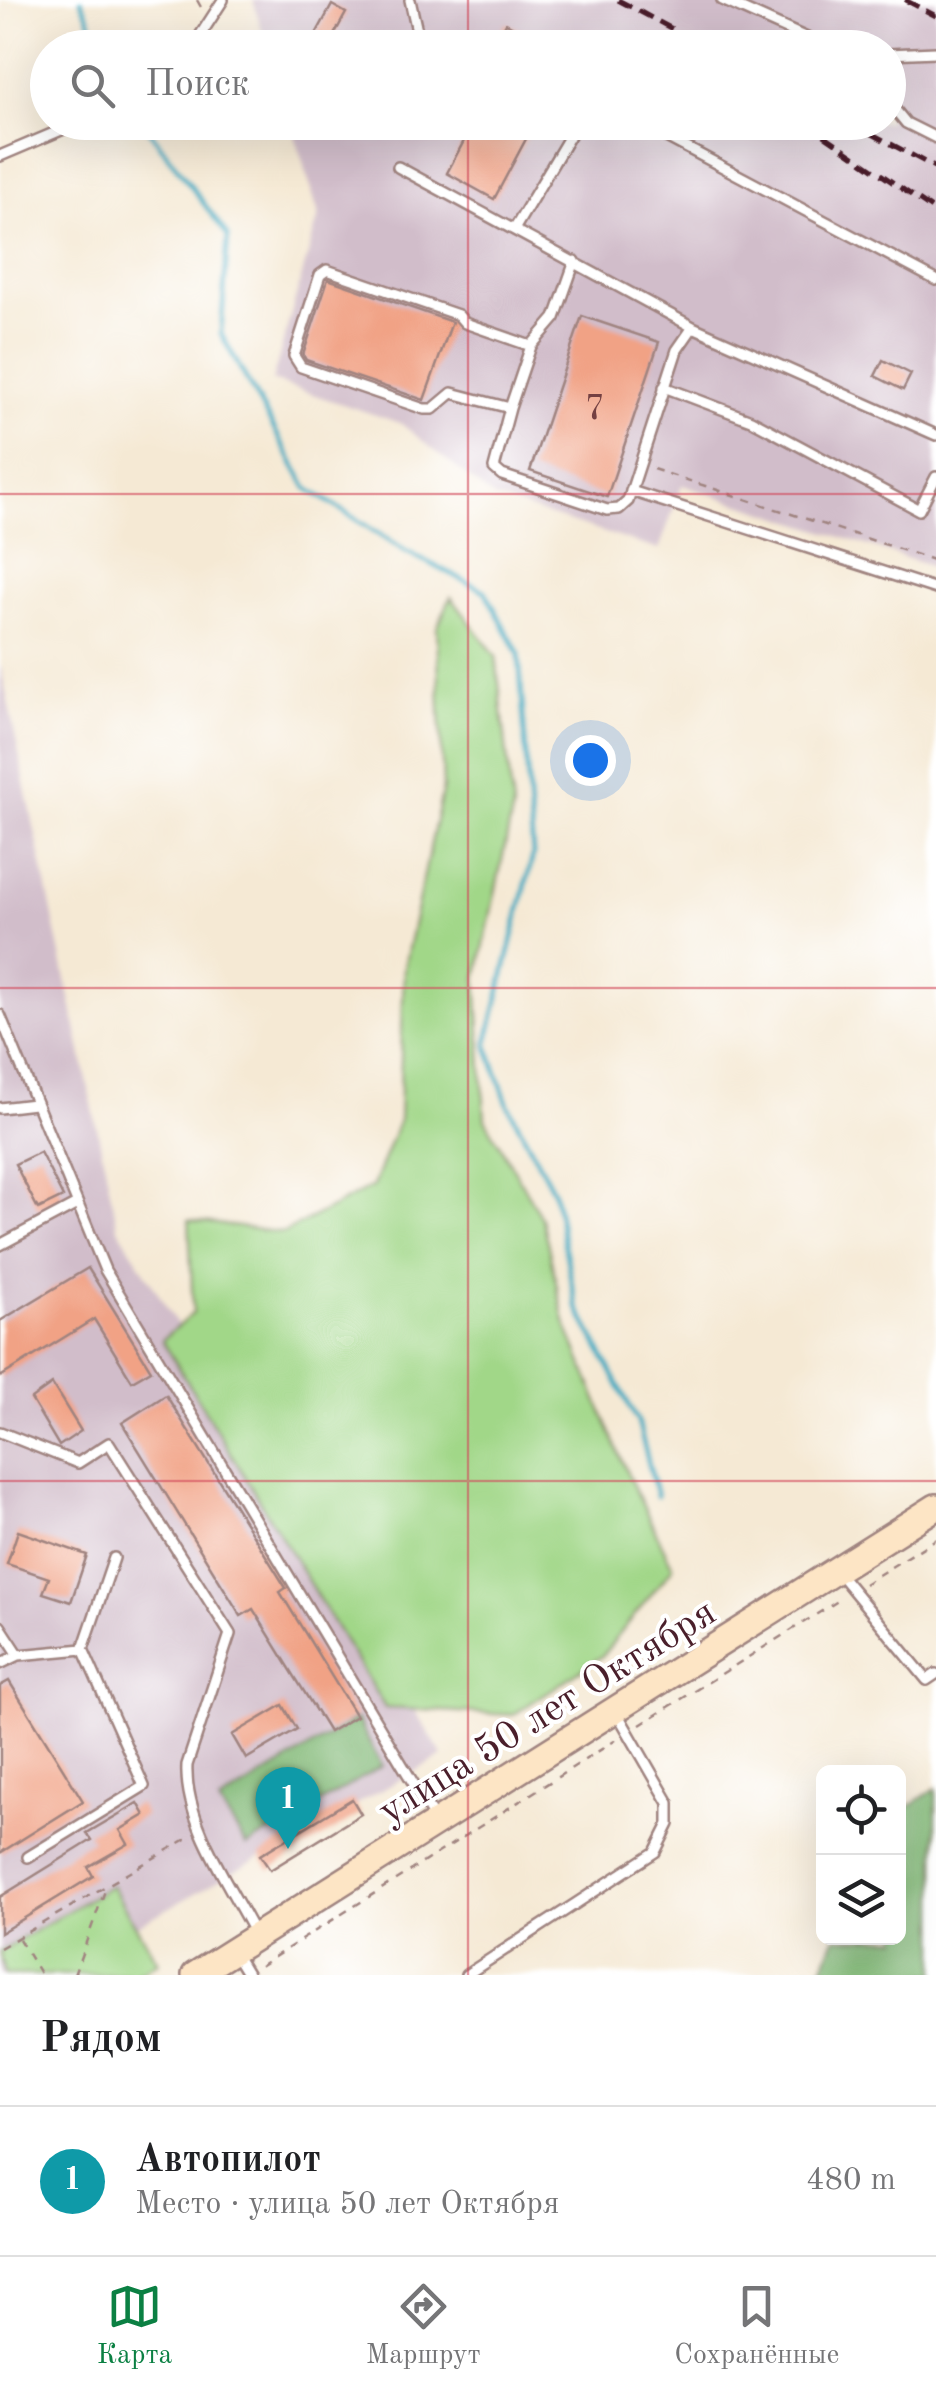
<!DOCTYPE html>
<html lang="ru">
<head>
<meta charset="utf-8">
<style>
  body { margin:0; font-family:"Old Standard TT",serif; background:#f6f6f6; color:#202124 }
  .controls { position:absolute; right:30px; bottom:30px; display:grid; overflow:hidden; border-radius:15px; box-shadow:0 10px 40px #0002 }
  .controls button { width:90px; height:90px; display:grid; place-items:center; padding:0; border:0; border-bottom:2px solid #e0e0e0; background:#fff; color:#202124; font:50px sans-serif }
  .you { position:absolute; left:590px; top:760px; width:35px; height:35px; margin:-25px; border:8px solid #fff; border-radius:50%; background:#1a73e8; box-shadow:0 0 0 15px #1a73e833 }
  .badge { display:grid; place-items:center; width:65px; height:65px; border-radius:50%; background:#0b8043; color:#fff; font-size:32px; font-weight:700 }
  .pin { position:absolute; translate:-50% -82px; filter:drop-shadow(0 2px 5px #0008) }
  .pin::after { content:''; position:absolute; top:52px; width:35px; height:30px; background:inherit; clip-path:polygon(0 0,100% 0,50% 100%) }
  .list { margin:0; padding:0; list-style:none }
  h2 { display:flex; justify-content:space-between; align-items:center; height:130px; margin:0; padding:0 40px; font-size:42px }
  h2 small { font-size:32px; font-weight:400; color:#757577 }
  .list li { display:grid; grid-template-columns:65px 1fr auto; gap:30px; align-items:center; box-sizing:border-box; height:150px; padding:0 40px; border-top:2px solid #e0e0e0 }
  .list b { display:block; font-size:38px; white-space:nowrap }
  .list p { margin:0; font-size:32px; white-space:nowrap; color:#757577 }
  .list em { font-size:32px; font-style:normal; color:#757577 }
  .icon { flex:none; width:55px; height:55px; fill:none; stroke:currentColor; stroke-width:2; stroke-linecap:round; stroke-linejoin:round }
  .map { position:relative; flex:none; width:936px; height:1975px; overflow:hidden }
  .search { position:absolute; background:#fff; box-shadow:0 10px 40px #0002; left:30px; right:30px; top:30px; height:110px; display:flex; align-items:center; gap:25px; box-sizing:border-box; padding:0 35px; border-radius:55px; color:#757577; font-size:38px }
  .sheet { height:280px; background:#fff }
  nav { display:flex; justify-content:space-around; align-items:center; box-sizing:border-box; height:140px; border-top:2px solid #e0e0e0; background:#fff; font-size:28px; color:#757577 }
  nav a { display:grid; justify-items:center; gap:5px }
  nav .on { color:#0b8043 }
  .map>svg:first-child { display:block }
</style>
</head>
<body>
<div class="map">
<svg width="936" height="1975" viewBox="0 0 936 1975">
  <rect width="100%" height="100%" fill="#fff"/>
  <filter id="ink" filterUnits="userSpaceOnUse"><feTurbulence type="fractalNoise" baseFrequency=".01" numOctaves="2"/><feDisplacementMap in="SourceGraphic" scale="20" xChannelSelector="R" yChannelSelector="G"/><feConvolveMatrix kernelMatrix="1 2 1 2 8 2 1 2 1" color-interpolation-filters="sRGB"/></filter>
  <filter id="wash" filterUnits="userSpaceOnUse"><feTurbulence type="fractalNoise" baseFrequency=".0048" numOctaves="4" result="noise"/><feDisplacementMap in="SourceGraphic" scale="40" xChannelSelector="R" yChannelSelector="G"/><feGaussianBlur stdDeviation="2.25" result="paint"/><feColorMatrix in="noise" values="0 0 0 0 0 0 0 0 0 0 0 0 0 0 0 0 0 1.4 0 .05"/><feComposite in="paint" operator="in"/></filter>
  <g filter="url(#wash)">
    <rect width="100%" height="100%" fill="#f5e9d4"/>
    <path fill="#d1bdca" d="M 253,0 L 936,0 L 936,568 L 682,485 L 659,550 L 494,498 L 400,423 L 272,381 L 319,215 L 291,123 L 888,122 L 888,48 L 267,47 Z
      M 0,663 L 118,1228 L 443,1756 L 48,1975 L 0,1975 Z"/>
    <path fill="#a1d788" stroke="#767b5a" stroke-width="2.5" d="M 451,597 L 496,656 L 513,808 L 477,979 L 485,1119 L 542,1219 L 565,1322 L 627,1473 L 673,1567 L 602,1656 L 513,1715 L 385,1708 L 162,1340 L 193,1313 L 189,1220 L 283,1233 L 373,1186 L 399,1120 L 404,967 L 443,788 L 437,628 Z
      M 111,1885 L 158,1962 L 136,1975 L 5,1975 L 0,1952 Z"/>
    <path fill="#80b874" stroke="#656c50" stroke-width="2.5" d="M 357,1719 L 382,1766 L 247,1846 L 219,1803 Z
      M 936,1788 L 936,1975 L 820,1975 L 835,1938 L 898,1938 L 899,1813 Z"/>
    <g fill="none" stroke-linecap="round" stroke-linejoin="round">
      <path stroke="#42abc1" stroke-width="5" d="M 81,0 L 102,48
        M 143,122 L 228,236 L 221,334 L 307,488 L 407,552 L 485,591 L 519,654 L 533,855 L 487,1044 L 508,1105 L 554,1192 L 576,1305 L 638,1422 L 657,1496"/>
    </g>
    <g id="blocks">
      <path fill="#f1a285" d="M 332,5 L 346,13 L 329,44 L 315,36 Z
        M 506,23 L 551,48 L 493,48 Z
        M 474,122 L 535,122 L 494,199 L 447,173 Z
        M 328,279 L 452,322 L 424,400 L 306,360 L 303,355 Z
        M 582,316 L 659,342 L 607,497 L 530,471 Z
        M 883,360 L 911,374 L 903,390 L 875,376 Z
        M 40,1152 L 63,1197 L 38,1209 L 15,1164 Z
        M 88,1268 L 151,1370 L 132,1381 L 94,1319 L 0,1377 L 0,1321 Z
        M 52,1384 L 81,1431 L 59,1446 L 31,1399 Z
        M 166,1395 L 286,1588 L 280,1592 L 356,1716 L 329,1732 L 253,1609 L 241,1616 L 122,1423 Z
        M 18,1531 L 87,1555 L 71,1602 L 43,1593 L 49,1578 L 7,1564 Z
        M 9,1681 L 83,1801 L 0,1853 L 0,1686 Z
        M 283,1705 L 297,1729 L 246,1759 L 232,1735 Z
        M 352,1799 L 361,1814 L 270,1870 L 260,1855 Z
        M 138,1803 L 145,1815 L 120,1830 L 128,1844 L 88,1867 L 93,1876 L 0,1933 L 0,1897 L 92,1840 L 87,1833 Z"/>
    </g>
  </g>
  <g filter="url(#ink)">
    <use href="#blocks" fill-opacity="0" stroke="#a08480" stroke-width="2.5"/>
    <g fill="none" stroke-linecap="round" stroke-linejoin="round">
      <defs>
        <path id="lane" d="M 410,0 L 417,31 L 432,48
          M 722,0 L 829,48
          M 192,48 L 223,0
          M 888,54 L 936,52
          M 888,101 L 906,123 L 936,138
          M 638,122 L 936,280
          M 0,156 L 80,122
          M 398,167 L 693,327 L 936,435
          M 515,228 L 578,122
          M 531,346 L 555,318 L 575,261
          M 664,387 L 751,420 L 919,510 L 936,477
          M 510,408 L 531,346 L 465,323 L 458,315 L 327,270 L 320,275 L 294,356 L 301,367 L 424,409 L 433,409 L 452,393 L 510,408 L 494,468 L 502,475 L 607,510 L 619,509 L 628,501 L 677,350 L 693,327
          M 631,491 L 936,589
          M 0,1015 L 105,1270 L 436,1821
          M 0,1108 L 34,1104
          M 0,1245 L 77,1204
          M 0,1432 L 78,1463 L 109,1443 L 230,1634 L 187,1765 C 184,1822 230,1885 255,1934
          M 838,1572 L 927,1680 L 936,1674
          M 0,1626 L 19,1655 L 83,1649 L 144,1786 L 28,1857
          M 83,1649 L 114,1558
          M 0,1664 L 19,1655
          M 234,1952 L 248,1975
          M 466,1975 L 655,1852 L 669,1824 L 669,1803 L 617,1713"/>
        <path id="secondary" d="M 195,1975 L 936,1507"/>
      </defs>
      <use href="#lane" stroke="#a08480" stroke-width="14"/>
      <use href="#secondary" stroke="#a08480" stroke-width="30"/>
      <path stroke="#a08480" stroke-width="2.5" stroke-dasharray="8 8" stroke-linecap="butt" d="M 197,0 L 202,9
        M 653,469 L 936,561
        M 864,1584 L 936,1539
        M 640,1725 L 841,1599
        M 19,1939 L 41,1975
        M 0,1948 L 188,1838
        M 260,1966 L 616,1740
        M 74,1975 L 106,1888"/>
      <use href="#lane" stroke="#fff" stroke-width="9"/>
      <use href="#secondary" stroke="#fde5c5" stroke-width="25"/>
      <path stroke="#4a1f2b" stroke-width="5" stroke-dasharray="15 8" stroke-linecap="butt" d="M 618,0 L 708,48
        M 905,0 L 936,16
        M 805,122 L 936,212
        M 850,122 L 936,168"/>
    </g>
  </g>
  <path fill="none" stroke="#d1495b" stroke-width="2.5" stroke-opacity="0.55" d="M 468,0 L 468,48M 468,122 L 468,1975M 0,494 L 936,494M 0,988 L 936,988M 0,1481 L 936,1481"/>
  <g text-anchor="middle" stroke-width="8" stroke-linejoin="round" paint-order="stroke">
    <g font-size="35" fill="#744042">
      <text x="595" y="419">7</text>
    </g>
    <g font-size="40" fill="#4a1f2b" stroke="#fff">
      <text transform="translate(546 1710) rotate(-32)" y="14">улица 50 лет Октября</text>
    </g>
  </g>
</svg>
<div class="controls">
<button><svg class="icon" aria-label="locate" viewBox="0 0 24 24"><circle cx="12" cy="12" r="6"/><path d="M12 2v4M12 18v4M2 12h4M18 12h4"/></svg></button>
<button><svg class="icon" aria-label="layers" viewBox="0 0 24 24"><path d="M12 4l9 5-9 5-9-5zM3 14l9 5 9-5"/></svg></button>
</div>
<div class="you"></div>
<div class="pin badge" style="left:288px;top:1849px;background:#0f9aa8">1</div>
<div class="search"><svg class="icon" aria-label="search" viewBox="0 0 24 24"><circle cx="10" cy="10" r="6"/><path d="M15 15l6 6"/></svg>Поиск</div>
</div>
<section class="sheet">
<h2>Рядом<small></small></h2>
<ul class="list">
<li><span class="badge" style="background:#0f9aa8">1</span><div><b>Автопилот</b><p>Место · улица 50 лет Октября</p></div><em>480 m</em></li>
</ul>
</section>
<nav>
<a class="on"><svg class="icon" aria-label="map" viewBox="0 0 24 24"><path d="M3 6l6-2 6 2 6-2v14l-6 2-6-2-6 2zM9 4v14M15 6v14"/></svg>Карта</a>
<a><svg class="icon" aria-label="directions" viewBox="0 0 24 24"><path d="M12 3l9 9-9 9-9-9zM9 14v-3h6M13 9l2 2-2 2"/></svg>Маршрут</a>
<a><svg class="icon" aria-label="saved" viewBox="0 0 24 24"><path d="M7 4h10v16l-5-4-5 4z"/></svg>Сохранённые</a>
</nav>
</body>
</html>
